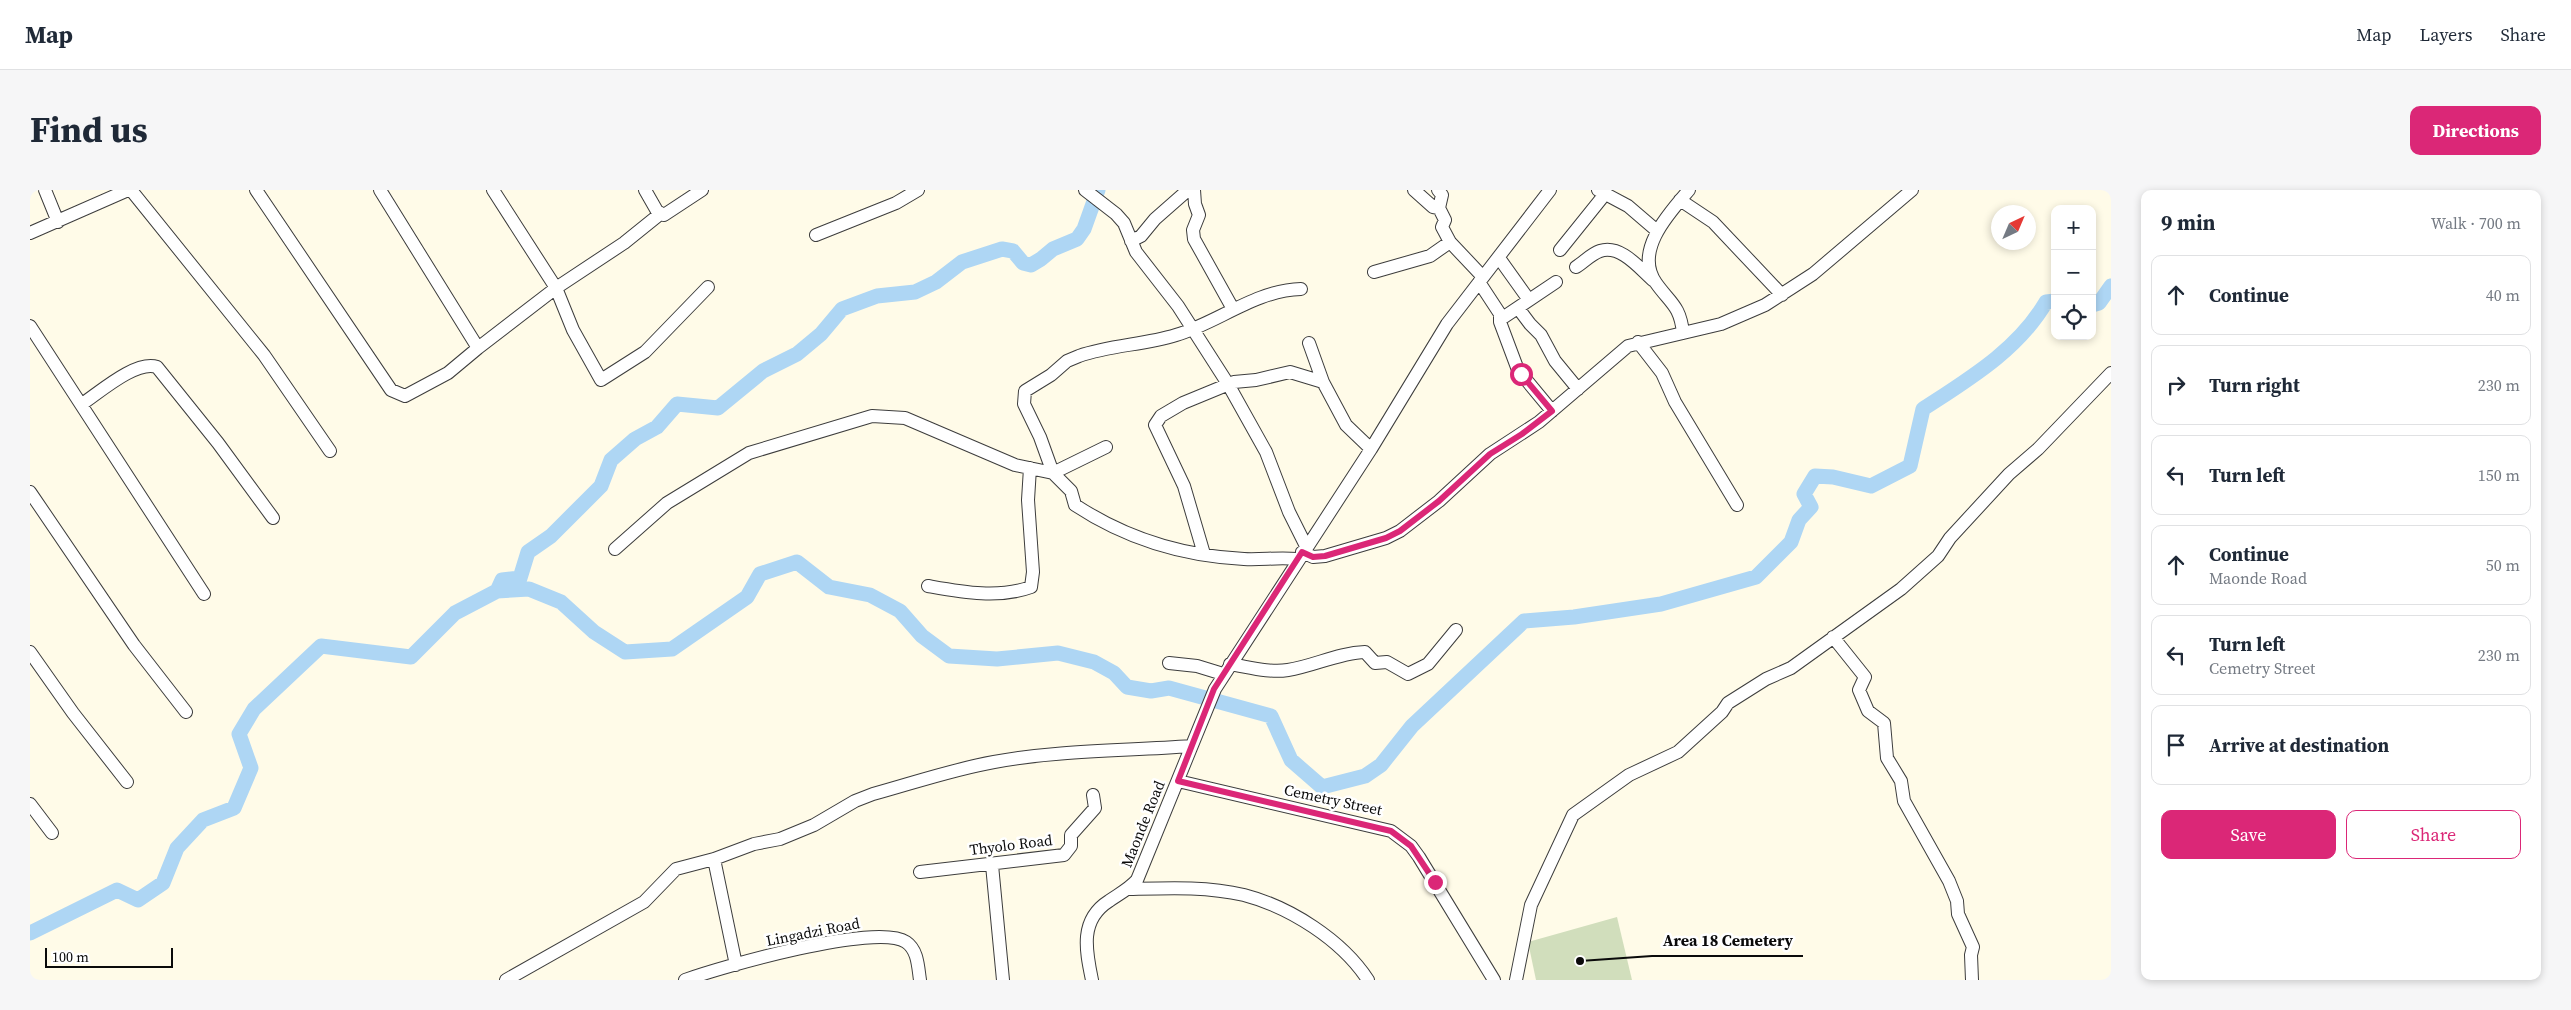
<!DOCTYPE html>
<html lang="en">
<head>
<meta charset="utf-8">
<style>
  body { margin:0; font-family:"Source Serif 4",serif; background:#f6f6f7; color:#1f2937 }
  .controls { position:absolute; right:15px; top:15px; display:grid; overflow:hidden; border-radius:10px; box-shadow:0 2px 8px #0003 }
  .controls button { width:45px; height:45px; display:grid; place-items:center; padding:0; border:0; border-bottom:1px solid #e0e1e3; background:#fff; color:#1f2937; font:25px sans-serif }
  .compass { position:absolute; left:1961px; top:15px; width:45px; height:45px; border-radius:50%; background:#fff; box-shadow:0 2px 8px #0003; rotate:44deg }
  .scale { position:absolute; left:15px; bottom:12px; width:128px; box-sizing:border-box; padding-left:5px; border:2px solid #0a0a0a; border-top:0; font-size:14px; line-height:18px; white-space:nowrap; color:#0a0a0a; -webkit-text-stroke:4px #fff; paint-order:stroke }
  .stop { position:absolute; width:15px; height:15px; margin:-11px; border:4px solid #db2777; border-radius:50%; background:#fff }
  .stop.end { background:#db2777; border-color:#fff; box-shadow:0 1px 5px #0008 }
  .list { margin:0; padding:0; list-style:none }
  h2 { display:flex; justify-content:space-between; align-items:center; height:65px; margin:0; padding:0 20px; font-size:21px }
  h2 small { font-size:16px; font-weight:400; color:#747a83 }
  .list li { display:grid; grid-template-columns:32px 1fr auto; gap:15px; align-items:center; box-sizing:border-box; height:80px; margin:0 10px 10px; padding:0 10px; border:1px solid #e0e1e3; border-radius:10px }
  .list b { display:block; font-size:19px; white-space:nowrap }
  .list p { margin:0; font-size:16px; white-space:nowrap; color:#747a83 }
  .list em { font-size:16px; font-style:normal; color:#747a83 }
  .actions { display:flex; gap:10px; padding:15px 20px }
  .actions a { flex:1; padding:11px 0; border:1px solid #db2777; border-radius:10px; text-align:center; font-size:18px; color:#db2777 }
  .actions .main { background:#db2777; color:#fff }
  .icon { flex:none; width:28px; height:28px; fill:none; stroke:currentColor; stroke-width:2; stroke-linecap:round; stroke-linejoin:round }
  .map { position:relative; flex:none; width:2081px; height:790px; overflow:hidden; border-radius:10px }
  header { display:flex; align-items:center; gap:30px; box-sizing:border-box; height:70px; padding:0 25px; background:#fff; border-bottom:1px solid #e0e1e3 }
  header strong { font-size:24px }
  nav { display:flex; gap:28px; margin-inline-start:auto; font-size:18px }
  .intro { display:flex; align-items:center; justify-content:space-between; box-sizing:border-box; height:120px; padding:0 30px }
  h1 { margin:0; font-size:35px }
  .button { padding:12px 22px; border-radius:10px; background:#db2777; color:#fff; font-size:18px; font-weight:700 }
  main { display:flex; gap:30px; padding:0 30px }
  aside { flex:1; background:#fff; border-radius:10px; box-shadow:0 2px 8px #0003 }
  .map>svg:first-child { display:block }
</style>
</head>
<body>
<header>
<strong>Map</strong>
<nav><a>Map</a><a>Layers</a><a>Share</a></nav>
</header>
<div class="intro"><h1>Find us</h1><a class="button">Directions</a></div>
<main>
<div class="map">
<svg width="2081" height="790" viewBox="0 0 2081 790">
  <rect width="100%" height="100%" fill="#fffbe8"/>
  <path fill="#d1debc" d="M 1587,727 L 1602,790 L 1506,790 L 1498,752 Z"/>
  <g fill="none" stroke-linecap="round" stroke-linejoin="round">
    <path stroke="#aed6f4" stroke-width="15" d="M 2062,115 L 2069,113 L 2081,96
      M 467,401 L 472,390 L 490,388 L 498,362 L 521,346 L 571,296 L 581,270 L 605,249 L 627,237 L 647,214 L 688,218 L 733,181 L 767,164 L 791,144 L 812,119 L 847,106 L 885,102 L 906,92 L 932,72 L 972,59 L 983,61 L 993,73 L 1001,75 L 1011,69 L 1023,59 L 1047,49 L 1054,39 L 1068,0
      M 0,743 L 87,700 L 108,710 L 133,693 L 147,658 L 173,630 L 204,618 L 221,578 L 209,544 L 224,519 L 291,456 L 381,467 L 425,423 L 467,401 L 499,399 L 531,412 L 564,442 L 595,462 L 642,459 L 717,407 L 730,384 L 767,372 L 799,397 L 840,405 L 870,421 L 892,446 L 919,466 L 967,469 L 1028,463 L 1064,472 L 1084,483 L 1097,497 L 1121,501 L 1139,498 L 1241,526 L 1261,570 L 1292,597 L 1335,586 L 1351,575 L 1382,536 L 1494,431 L 1544,427 L 1631,414 L 1726,387 L 1761,352 L 1769,330 L 1781,317 L 1774,304 L 1785,286 L 1803,287 L 1841,296 L 1880,276 L 1893,219 C 1939,189 1988,160 2016,112 L 2025,111"/>
    <defs>
      <path id="minor" d="M 15,0 L 28,32
        M 101,0 L 234,165 L 300,261
        M 226,0 L 361,200 L 375,206 L 418,183 L 448,158 L 350,0
        M 463,0 L 526,98 L 543,140 L 571,190 L 615,162 L 678,97
        M 615,0 L 627,21 L 634,25 L 672,0
        M 1055,0 L 1086,24 L 1094,33 L 1106,62 L 1148,116 L 1198,194 L 1236,262 L 1259,322 L 1276,356
        M 1164,0 L 1165,14 L 1169,25 L 1163,40 L 1164,49 L 1203,119
        M 1384,0 L 1403,17 L 1409,18
        M 1408,0 L 1412,5 L 1409,18 L 1415,30 L 1412,37 L 1420,52 L 1453,87
        M 1568,0 L 1598,16 L 1626,40
        M 1650,10 L 1683,32 L 1752,105
        M 0,43 L 98,0
        M 786,45 L 866,13 L 888,0
        M 1101,51 L 1111,46 L 1125,29 L 1158,0
        M 1530,60 L 1575,4
        M 1469,68 L 1499,110
        M 1546,77 C 1554,72 1561,64 1570,61 C 1591,54 1610,79 1624,91
        M 1344,82 L 1400,66 L 1420,52
        M 1449,92 L 1470,124 L 1474,127 L 1526,92
        M 1488,118 L 1500,134 L 1511,145 L 1525,171 L 1548,199
        M 1470,124 L 1470,132 L 1488,180 L 1522,221
        M 0,136 L 174,404
        M 1653,143 C 1650,115 1640,113 1626,93 C 1603,61 1640,22 1659,0
        M 1608,152 L 1632,183 L 1645,212 L 1707,315
        M 1279,153 L 1293,192
        M 448,158 L 526,98 L 594,53 L 630,24
        M 52,214 C 70,202 106,170 127,177 L 188,253 L 243,328
        M 1076,257 L 1023,283 L 1010,247 L 994,214 L 995,201 L 1021,185 L 1037,171 L 1049,166 C 1080,155 1114,155 1146,145 C 1187,133 1226,100 1271,99
        M 0,302 L 104,455 L 156,522
        M 585,359 L 637,313 L 719,263 L 842,226 L 875,228 L 985,275 L 1023,283 L 1041,301 L 1045,315 C 1095,348 1153,366 1214,369 C 1232,370 1249,367 1267,369
        M 1272,362 L 1283,367 L 1295,366 L 1356,348 L 1370,341 L 1409,311 L 1460,264 L 1509,232 L 1598,156 L 1691,134 L 1735,115 L 1783,84 L 1882,0
        M 1174,364 L 1154,296 L 1125,235 L 1131,226 L 1153,213 L 1204,192 L 1226,190 L 1260,182 L 1293,192 L 1316,235 L 1341,259
        M 898,396 C 932,402 968,409 1001,397 L 1003,382 L 998,310 L 1000,278
        M 1803,447 L 1835,487 L 1829,500 L 1838,521 L 1854,533 L 1857,568 L 1871,591 L 1874,611 L 1919,691 L 1927,711 L 1928,724 L 1943,757 L 1941,765 L 1942,790
        M 0,462 L 43,523 L 97,592
        M 1139,473 L 1167,476 L 1193,484
        M 1200,474 C 1219,477 1239,483 1258,480 C 1284,476 1308,463 1335,462 L 1345,473 L 1357,472 L 1378,484 L 1398,474 L 1426,440
        M 1148,591 L 1361,641 L 1381,656 L 1389,667 L 1464,790
        M 0,614 L 22,643
        M 684,669 L 706,775
        M 962,675 L 973,790
        M 890,682 L 1034,665 L 1041,656 L 1041,645 L 1065,618 L 1063,605
        M 1099,699 C 1137,698 1176,696 1214,705 C 1260,717 1312,750 1338,790
        M 476,790 L 614,712 L 646,679 L 684,669 L 724,654 L 750,649 L 784,635 L 825,611 L 843,604 C 883,593 924,579 964,572 C 1029,560 1095,561 1161,556
        M 655,790 C 691,777 847,732 876,752 C 888,760 888,777 890,790
        M 1062,790 C 1056,761 1049,730 1079,711 C 1089,704 1099,699 1107,690 L 1185,499 L 1341,259 L 1417,134 L 1520,0
        M 1486,790 L 1501,715 L 1543,625 L 1599,585 L 1648,562 L 1692,522 L 1698,513 L 1736,489 L 1761,478 L 1871,399 L 1908,366 L 1920,348 L 1979,284 L 2008,259 L 2081,183"/>
    </defs>
    <use href="#minor" stroke="#3d3d3d" stroke-width="14"/>
    <use href="#minor" stroke="#fff" stroke-width="12"/>
  </g>
  <g fill="none" stroke-linecap="round" stroke-linejoin="round">
    <path stroke="#db2777" stroke-width="6" d="M 1405,692 L 1381,656 L 1361,641 L 1148,591 L 1184,499 L 1272,362 L 1283,367 L 1295,366 L 1356,348 L 1370,341 L 1409,311 L 1460,264 L 1492,244 L 1522,221 L 1491,184"/>
  </g>
  <g text-anchor="middle" stroke-width="5" stroke-linejoin="round" paint-order="stroke">
    <g font-size="15" fill="#0a0a0a" stroke="#fff">
      <text transform="translate(1303 610) rotate(12)" y="5">Cemetry Street</text>
      <text transform="translate(1113 634) rotate(-68)" y="5">Maonde Road</text>
      <text transform="translate(981 655) rotate(-7)" y="5">Thyolo Road</text>
      <text transform="translate(783 742) rotate(-11)" y="5">Lingadzi Road</text>
    </g>
  </g>
  <path fill="none" stroke="#0a0a0a" stroke-width="2" d="M1550 771L1622 766H1773"/>
  <circle fill="#0a0a0a" stroke="#fff" stroke-width="2" cx="1550" cy="771" r="5"/>
  <g font-size="16" text-anchor="middle" font-weight="bold" fill="#0a0a0a" stroke="#fff" stroke-width="5" stroke-linejoin="round" paint-order="stroke">
    <text x="1698" y="756">Area 18 Cemetery</text>
  </g>
</svg>
<div class="controls">
<button>+</button>
<button>−</button>
<button><svg class="icon" aria-label="locate" viewBox="0 0 24 24"><circle cx="12" cy="12" r="6"/><path d="M12 2v4M12 18v4M2 12h4M18 12h4"/></svg></button>
</div>
<svg class="compass" viewBox="-18 -18 36 36"><path d="M0-13l5 13h-10z" fill="#e53935"/><path d="M0 13l5-13h-10z" fill="#747a83"/></svg>
<div class="scale">100 m</div>
<div class="stop" style="left:1491px;top:184px"></div>
<div class="stop end" style="left:1405px;top:692px"></div>
</div>
<aside>
<h2>9 min<small>Walk · 700 m</small></h2>
<ul class="list">
<li><svg class="icon" aria-label="ahead" viewBox="0 0 24 24"><path d="M12 20V5M6 11l6-6 6 6"/></svg><div><b>Continue</b></div><em>40 m</em></li>
<li><svg class="icon" aria-label="right" viewBox="0 0 24 24"><path d="M7 20v-9h11M14 6l5 5-5 5"/></svg><div><b>Turn right</b></div><em>230 m</em></li>
<li><svg class="icon" aria-label="left" viewBox="0 0 24 24"><path d="M17 20v-9H6M10 6l-5 5 5 5"/></svg><div><b>Turn left</b></div><em>150 m</em></li>
<li><svg class="icon" aria-label="ahead" viewBox="0 0 24 24"><path d="M12 20V5M6 11l6-6 6 6"/></svg><div><b>Continue</b><p>Maonde Road</p></div><em>50 m</em></li>
<li><svg class="icon" aria-label="left" viewBox="0 0 24 24"><path d="M17 20v-9H6M10 6l-5 5 5 5"/></svg><div><b>Turn left</b><p>Cemetry Street</p></div><em>230 m</em></li>
<li><svg class="icon" aria-label="arrive" viewBox="0 0 24 24"><path d="M6 21V4h12l-3 4 3 4H6"/></svg><div><b>Arrive at destination</b></div></li>
</ul>
<div class="actions"><a class="main">Save</a><a>Share</a></div>
</aside>
</main>
</body>
</html>
